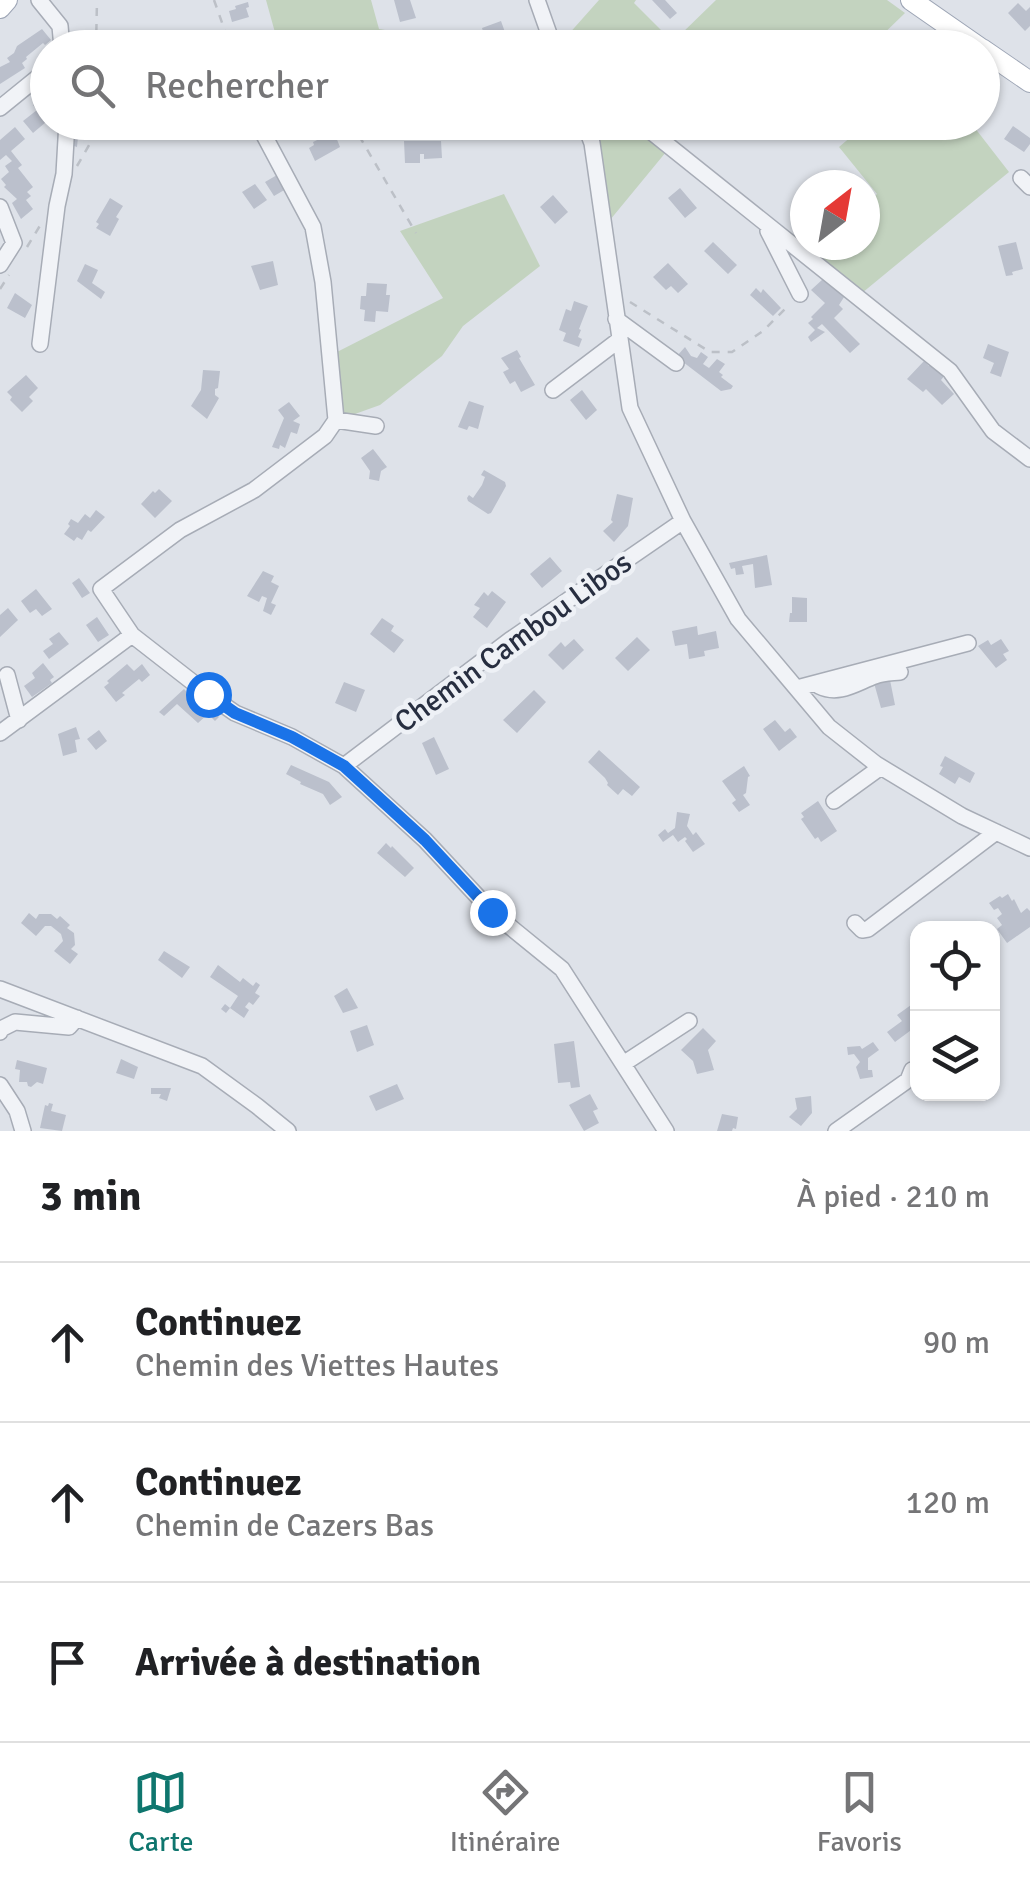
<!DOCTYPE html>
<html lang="fr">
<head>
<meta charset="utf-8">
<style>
  body { margin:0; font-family:Signika,sans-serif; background:#f6f6f6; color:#202124 }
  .controls { position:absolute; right:30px; bottom:30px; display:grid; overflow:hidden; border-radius:20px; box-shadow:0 2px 8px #0004 }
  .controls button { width:90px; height:90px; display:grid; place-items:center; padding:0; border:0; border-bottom:2px solid #e0e0e0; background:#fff; color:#202124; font:50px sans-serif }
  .compass { position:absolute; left:790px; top:170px; width:90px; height:90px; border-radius:50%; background:#fff; box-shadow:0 2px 8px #0004; rotate:31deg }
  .stop { position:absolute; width:30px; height:30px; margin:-22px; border:8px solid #1a73e8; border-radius:50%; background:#fff }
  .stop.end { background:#1a73e8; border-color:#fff; box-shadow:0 2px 10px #0008 }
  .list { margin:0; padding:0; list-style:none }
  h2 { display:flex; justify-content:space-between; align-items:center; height:130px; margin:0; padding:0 40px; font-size:42px }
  h2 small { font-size:32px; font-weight:400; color:#757577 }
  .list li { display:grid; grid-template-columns:65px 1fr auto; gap:30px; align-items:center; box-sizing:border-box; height:160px; padding:0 40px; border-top:2px solid #e0e0e0 }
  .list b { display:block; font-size:38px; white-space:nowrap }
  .list p { margin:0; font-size:32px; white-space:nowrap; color:#757577 }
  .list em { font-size:32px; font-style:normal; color:#757577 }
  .icon { flex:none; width:55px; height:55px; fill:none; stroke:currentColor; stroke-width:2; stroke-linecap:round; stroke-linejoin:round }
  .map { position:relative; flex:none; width:1030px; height:1131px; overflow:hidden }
  .search { position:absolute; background:#fff; box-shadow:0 2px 8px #0004; left:30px; right:30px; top:30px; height:110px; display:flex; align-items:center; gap:25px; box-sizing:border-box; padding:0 35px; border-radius:55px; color:#757577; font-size:38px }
  .sheet { height:610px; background:#fff }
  nav { display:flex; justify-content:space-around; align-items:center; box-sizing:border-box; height:140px; border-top:2px solid #e0e0e0; background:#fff; font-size:28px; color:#757577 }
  nav a { display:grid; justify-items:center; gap:5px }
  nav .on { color:#0f766e }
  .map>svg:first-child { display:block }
</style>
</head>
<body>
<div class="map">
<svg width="1030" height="1131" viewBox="0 0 1030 1131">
  <rect width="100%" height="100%" fill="#dee2e9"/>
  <path fill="#c3d3bf" d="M 266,0 L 371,0 L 379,29 L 397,32 L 401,47 L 279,47 Z
    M 599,0 L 636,0 L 634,3 L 664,33 L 641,47 L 563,48 L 559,45 Z
    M 716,0 L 887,0 L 905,13 L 870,47 L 689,47 L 678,37 Z
    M 592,123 L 629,123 L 666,152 L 610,220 L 601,146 Z
    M 867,123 L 880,127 L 886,123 L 971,123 L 1009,172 L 862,293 L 808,251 L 815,245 L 865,245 L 865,205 L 877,194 L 839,147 Z
    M 504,194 L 540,266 L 463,326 L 442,356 L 380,405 L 355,414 L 341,414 L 337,352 L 443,298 L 400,231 Z"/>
  <path fill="#bbc0cc" d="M 394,0 L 410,0 L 416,18 L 400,22 Z
    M 652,0 L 665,0 L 677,13 L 670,19 Z
    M 248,2 L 249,7 L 246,8 L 249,17 L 232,22 L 229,11 L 236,9 L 235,6 Z
    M 1018,3 L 1026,11 L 1030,7 L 1030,26 L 1025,31 L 1008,13 Z
    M 501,21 L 506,35 L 500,37 L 504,48 L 488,48 L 482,28 Z
    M 42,29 L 51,40 L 45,45 L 43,43 L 26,57 L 27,59 L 22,63 L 25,68 L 0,84 L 0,67 L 10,62 L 7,58 L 14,53 L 17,46 Z
    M 48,93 L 48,113 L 42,117 L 46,122 L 33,133 L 23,121 L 37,110 L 33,105 Z
    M 73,122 L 87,122 L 86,138 L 78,137 L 77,147 L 71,145 Z
    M 1013,126 L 1030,138 L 1030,144 L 1024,152 L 1004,139 Z
    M 15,127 L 25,139 L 11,151 L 22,165 L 18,168 L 33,187 L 27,192 L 31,196 L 26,200 L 33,209 L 21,219 L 12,203 L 17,199 L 4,187 L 6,185 L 1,179 L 9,172 L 5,166 L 12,161 L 6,155 L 0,160 L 0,140 Z
    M 334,132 L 340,147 L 315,161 L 309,148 L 314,145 L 313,142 Z
    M 404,141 L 441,141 L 442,158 L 424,159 L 424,154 L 420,154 L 420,163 L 405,163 Z
    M 277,175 L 286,189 L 274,196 L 265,182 Z
    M 255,184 L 267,200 L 254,209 L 242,192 Z
    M 680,188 L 697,208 L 685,218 L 668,198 Z
    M 553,195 L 568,212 L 555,224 L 540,207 Z
    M 110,198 L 123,206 L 116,217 L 119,219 L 110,236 L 96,228 L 99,224 L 96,222 Z
    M 713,242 L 737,265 L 728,274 L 704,251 Z
    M 1016,242 L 1023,269 L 1012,272 L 1013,275 L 1006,276 L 998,246 Z
    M 273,261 L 278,285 L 260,290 L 251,266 Z
    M 668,263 L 688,284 L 678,293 L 671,286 L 666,290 L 653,277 Z
    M 85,264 L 98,270 L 92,283 L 105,292 L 101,299 L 77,281 Z
    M 823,279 L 826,279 L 846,294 L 839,305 L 843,309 L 834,318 L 860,344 L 850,353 L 822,324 L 817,328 L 825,332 L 811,342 L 808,337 L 815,330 L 808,323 L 813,319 L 811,317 L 825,303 L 811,290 Z
    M 367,283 L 387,284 L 386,295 L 390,295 L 388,312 L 376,311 L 375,322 L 364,321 L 365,310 L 360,309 L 361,296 L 366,296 Z
    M 756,288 L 761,293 L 763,289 L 781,308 L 773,316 L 750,295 Z
    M 15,293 L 32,305 L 25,318 L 7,308 Z
    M 574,301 L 588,306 L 579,329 L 581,330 L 578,337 L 582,339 L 579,347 L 563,341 L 566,333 L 559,330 L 566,309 L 571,311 Z
    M 988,344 L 1009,352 L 1001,377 L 990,373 L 994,363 L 983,358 Z
    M 685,347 L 691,356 L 697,358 L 701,352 L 708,357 L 703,364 L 709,368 L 717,359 L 725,364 L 719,372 L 723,375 L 721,377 L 733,386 L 731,389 L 721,391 L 683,362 L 677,356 Z
    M 517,350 L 521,357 L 519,358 L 535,385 L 521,392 L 515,381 L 510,384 L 503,372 L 509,369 L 501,358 Z
    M 924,361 L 929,366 L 934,364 L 945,375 L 941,380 L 954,394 L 942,405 L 926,389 L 923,392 L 907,379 Z
    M 203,370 L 220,371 L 218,388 L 215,389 L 215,395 L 219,398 L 207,419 L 191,406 L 201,390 Z
    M 26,375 L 38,388 L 29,397 L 33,401 L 22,412 L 10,400 L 12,397 L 7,392 Z
    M 582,390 L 597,410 L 586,420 L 570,400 Z
    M 469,401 L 484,406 L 478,429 L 469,426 L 467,430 L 458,427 Z
    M 289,402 L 300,416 L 293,421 L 300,424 L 297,434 L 291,432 L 285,448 L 280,445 L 279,449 L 272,447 L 284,418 L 278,410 Z
    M 373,449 L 387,467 L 381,471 L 379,481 L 369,479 L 370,471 L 361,458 Z
    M 484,470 L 505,482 L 506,486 L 491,513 L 488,514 L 468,501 L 467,498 L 469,495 L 473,498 L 482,485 L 485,477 L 481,475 Z
    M 159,489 L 172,501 L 155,518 L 141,504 L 153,491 L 155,493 Z
    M 617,494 L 633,498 L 628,526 L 614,542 L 603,531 L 613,522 L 611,520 Z
    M 96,510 L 105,517 L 91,532 L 88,530 L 82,540 L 77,537 L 74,541 L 64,534 L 70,526 L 68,524 L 71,519 L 78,523 L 85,514 L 90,518 Z
    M 767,555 L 772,585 L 755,588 L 753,564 L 742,566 L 744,574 L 736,575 L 735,568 L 731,569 L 729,563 Z
    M 550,557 L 562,571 L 542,588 L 530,574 Z
    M 263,571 L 274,576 L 271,582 L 279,586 L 271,603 L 276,605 L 271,615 L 263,611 L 267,598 L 262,596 L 259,602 L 247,596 Z
    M 79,578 L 90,593 L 82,598 L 72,583 Z
    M 36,589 L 52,609 L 42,616 L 36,609 L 30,613 L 21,601 Z
    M 492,591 L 506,602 L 487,628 L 473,617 L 480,608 L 474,605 L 484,592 L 488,596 Z
    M 792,597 L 807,598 L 807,622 L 789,622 L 790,613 L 792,613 Z
    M 8,608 L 18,620 L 0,637 L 0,615 Z
    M 97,617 L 109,635 L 98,642 L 86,625 Z
    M 382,618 L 394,626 L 391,631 L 404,640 L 394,653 L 370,634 Z
    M 697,626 L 698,635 L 716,631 L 719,648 L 704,651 L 705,656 L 689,659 L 687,644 L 675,646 L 672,631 Z
    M 59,632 L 69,644 L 49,659 L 43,651 L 53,644 L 49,639 Z
    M 637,637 L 650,650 L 628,671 L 615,658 Z
    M 574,639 L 584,650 L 563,670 L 548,655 L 561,642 L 565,647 Z
    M 1001,639 L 1009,651 L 1003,654 L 1007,660 L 996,668 L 978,646 L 988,640 L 991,645 Z
    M 43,663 L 54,677 L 50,680 L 52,683 L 32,697 L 24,686 L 35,678 L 32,673 Z
    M 127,664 L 134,671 L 142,664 L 150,675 L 142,682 L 139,679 L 122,693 L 125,695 L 116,702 L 104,687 L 109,683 L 107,681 Z
    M 890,680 L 895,705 L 881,708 L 874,683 Z
    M 344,682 L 365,690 L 356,712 L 335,703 Z
    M 184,689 L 189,694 L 194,690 L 202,699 L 197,703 L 199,705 L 204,701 L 219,717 L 215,721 L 208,714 L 198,723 L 177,704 L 164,716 L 159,712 Z
    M 534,690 L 546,702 L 517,733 L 503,720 Z
    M 775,720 L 785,732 L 790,728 L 797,737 L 779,751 L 763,729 Z
    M 76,727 L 80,739 L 75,740 L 77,752 L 63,756 L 58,734 Z
    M 99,730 L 107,741 L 96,750 L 87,739 Z
    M 434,737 L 449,769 L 436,775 L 422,743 Z
    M 599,750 L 640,787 L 632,796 L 623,789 L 618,795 L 607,785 L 608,783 L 605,778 L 588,762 Z
    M 945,756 L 975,773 L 970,783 L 959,777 L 955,784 L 939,774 L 943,767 L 940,766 Z
    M 291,765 L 329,782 L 342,797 L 330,805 L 323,794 L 300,784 L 301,782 L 286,774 Z
    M 744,766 L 750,776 L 748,777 L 746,793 L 743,795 L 750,805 L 739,812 L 732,803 L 736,800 L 722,781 Z
    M 818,801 L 837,831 L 821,842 L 818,837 L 815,839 L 801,819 L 804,817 L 801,813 Z
    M 677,812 L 690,814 L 687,826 L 693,835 L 696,832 L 705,844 L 693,852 L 685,841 L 687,839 L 685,837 L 678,842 L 673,835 L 663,842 L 658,835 L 665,829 L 668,833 L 675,828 Z
    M 386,843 L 391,848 L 392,846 L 414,868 L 405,877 L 377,853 Z
    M 1008,894 L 1012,901 L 1014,899 L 1021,913 L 1027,908 L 1030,911 L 1030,927 L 1007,943 L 997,929 L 1002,925 L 997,918 L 1002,914 L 998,908 L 994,910 L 989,903 L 1000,896 L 1002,898 Z
    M 29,913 L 36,919 L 39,914 L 51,914 L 57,919 L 60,916 L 70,925 L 67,928 L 74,933 L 75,945 L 71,949 L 78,954 L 70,964 L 54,951 L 63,941 L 61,934 L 51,926 L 45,926 L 36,936 L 21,923 Z
    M 164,951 L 190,967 L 182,978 L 158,960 Z
    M 218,965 L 240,982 L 243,978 L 253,986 L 256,982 L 260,985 L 255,993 L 260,996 L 253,1005 L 249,1002 L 245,1007 L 249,1010 L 244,1018 L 230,1008 L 226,1013 L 221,1009 L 225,1004 L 230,1008 L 238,996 L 210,977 Z
    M 347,988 L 358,1008 L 343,1013 L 334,996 Z
    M 918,1000 L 918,1025 L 895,1042 L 887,1032 L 902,1021 L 897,1015 Z
    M 367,1025 L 374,1045 L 357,1052 L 350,1031 Z
    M 703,1028 L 716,1041 L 708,1050 L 714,1070 L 697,1074 L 693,1061 L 681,1050 Z
    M 574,1041 L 580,1087 L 571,1088 L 570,1082 L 558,1083 L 554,1044 Z
    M 873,1042 L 879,1050 L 868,1058 L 868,1070 L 872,1070 L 873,1077 L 860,1079 L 856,1067 L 860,1062 L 854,1054 L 848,1055 L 847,1047 L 860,1046 L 862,1049 Z
    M 121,1059 L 138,1067 L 134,1079 L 116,1073 Z
    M 17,1060 L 47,1068 L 43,1084 L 37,1082 L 31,1087 L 28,1086 L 27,1082 L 19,1082 L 20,1070 L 15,1069 Z
    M 397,1084 L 404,1099 L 376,1111 L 369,1096 Z
    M 151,1088 L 171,1088 L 167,1101 L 159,1098 L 161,1094 L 151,1094 Z
    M 590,1094 L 598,1109 L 593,1111 L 599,1123 L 584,1131 L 569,1105 Z
    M 811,1096 L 812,1113 L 801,1126 L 789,1117 L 797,1109 L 795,1098 Z
    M 49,1103 L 53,1104 L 51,1111 L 66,1115 L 62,1131 L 40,1128 L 45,1105 L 48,1106 Z
    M 722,1114 L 738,1117 L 736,1129 L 733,1128 L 732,1131 L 717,1131 Z"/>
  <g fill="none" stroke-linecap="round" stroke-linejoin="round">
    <defs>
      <path id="minor" d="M 39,0 L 60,26 L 62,48
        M 537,0 L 554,48
        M 0,108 L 48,69
        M 257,122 L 313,227 L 323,282 L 336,420 L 325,436 L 254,490 L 180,530 L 101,589 L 132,635 L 209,695 L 235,713 L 292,737 L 344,766 L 425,840 L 492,912 L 562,969 L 666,1131
        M 584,122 L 592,143 L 630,408 L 683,521 L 738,619 L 829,727 L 876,764 L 962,816 L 1030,848
        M 639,122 L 950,371 L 993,431 L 1030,459
        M 1021,178 L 1030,187
        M 0,207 L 14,243 L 0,265
        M 768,231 L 800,294
        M 616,319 L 676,363
        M 40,344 L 57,206 L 64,174 L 67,122
        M 553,390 L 619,340
        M 336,420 L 376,426
        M 7,675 L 19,720
        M 819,686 C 839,696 856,683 875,676 C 883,673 892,673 900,672
        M 797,688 L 968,643
        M 0,733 L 132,635
        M 344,766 L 510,640 L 683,521
        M 834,801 L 881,767
        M 855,923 L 862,930 L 868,929 L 996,832
        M 0,989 L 202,1066 L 257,1106 L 288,1131
        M 0,1032 L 1,1029 L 15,1022 L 69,1027 L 77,1018
        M 623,1064 L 689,1021
        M 0,1085 L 17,1111 L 23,1131
        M 836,1131 L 908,1080 L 912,1070"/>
      <path id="major" d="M 911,0 L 980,48
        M 0,8 L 7,0
        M 982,49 L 1030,82"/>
    </defs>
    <use href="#minor" stroke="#a7acb6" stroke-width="18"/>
    <use href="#major" stroke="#9da5b5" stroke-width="22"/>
    <path stroke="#bcc0c7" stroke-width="2.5" stroke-dasharray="8 8" stroke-linecap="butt" d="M 214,0 L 231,48
      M 96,48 L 97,0
      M 351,122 L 416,233
      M 77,166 L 95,135 L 95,122
      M 27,247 L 41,224
      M 0,289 L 9,275
      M 630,302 L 710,352 L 732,352 L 763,331 L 790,304"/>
    <use href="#minor" stroke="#f1f3f7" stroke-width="15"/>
    <use href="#major" stroke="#fff" stroke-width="20"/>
  </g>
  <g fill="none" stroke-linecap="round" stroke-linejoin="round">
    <path stroke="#1a73e8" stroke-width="12" d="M 208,694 L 235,713 L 292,737 L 344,766 L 425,840 L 492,912"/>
  </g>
  <g text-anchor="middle" stroke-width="9" stroke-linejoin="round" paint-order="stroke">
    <g font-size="30" fill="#272e40" stroke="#eef1f6">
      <text transform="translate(513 642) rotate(-36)" y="10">Chemin Cambou Libos</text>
    </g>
  </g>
</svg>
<div class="controls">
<button><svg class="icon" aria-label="locate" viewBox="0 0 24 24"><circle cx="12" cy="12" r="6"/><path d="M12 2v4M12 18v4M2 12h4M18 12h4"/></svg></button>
<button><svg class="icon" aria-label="layers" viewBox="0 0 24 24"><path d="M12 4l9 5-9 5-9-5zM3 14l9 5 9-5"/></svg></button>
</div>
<svg class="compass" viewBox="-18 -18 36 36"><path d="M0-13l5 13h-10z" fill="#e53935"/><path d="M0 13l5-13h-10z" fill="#757577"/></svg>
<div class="stop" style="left:208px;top:694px"></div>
<div class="stop end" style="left:492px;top:912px"></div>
<div class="search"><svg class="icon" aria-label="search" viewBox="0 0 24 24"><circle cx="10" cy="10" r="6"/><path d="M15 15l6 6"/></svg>Rechercher</div>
</div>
<section class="sheet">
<h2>3 min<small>À pied · 210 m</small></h2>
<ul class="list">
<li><svg class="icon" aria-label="ahead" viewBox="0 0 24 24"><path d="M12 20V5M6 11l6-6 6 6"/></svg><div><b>Continuez</b><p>Chemin des Viettes Hautes</p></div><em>90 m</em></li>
<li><svg class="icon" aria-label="ahead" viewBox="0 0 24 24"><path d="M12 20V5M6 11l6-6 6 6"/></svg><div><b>Continuez</b><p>Chemin de Cazers Bas</p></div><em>120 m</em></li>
<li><svg class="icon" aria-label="arrive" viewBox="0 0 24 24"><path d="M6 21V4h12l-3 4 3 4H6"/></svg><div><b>Arrivée à destination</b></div></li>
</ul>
</section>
<nav>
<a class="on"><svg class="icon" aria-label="map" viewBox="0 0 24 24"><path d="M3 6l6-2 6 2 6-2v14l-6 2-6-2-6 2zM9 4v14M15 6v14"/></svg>Carte</a>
<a><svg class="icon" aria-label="directions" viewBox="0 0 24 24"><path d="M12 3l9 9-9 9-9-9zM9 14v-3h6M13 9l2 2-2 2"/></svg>Itinéraire</a>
<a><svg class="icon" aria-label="saved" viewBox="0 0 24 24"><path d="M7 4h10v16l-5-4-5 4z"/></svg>Favoris</a>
</nav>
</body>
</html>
